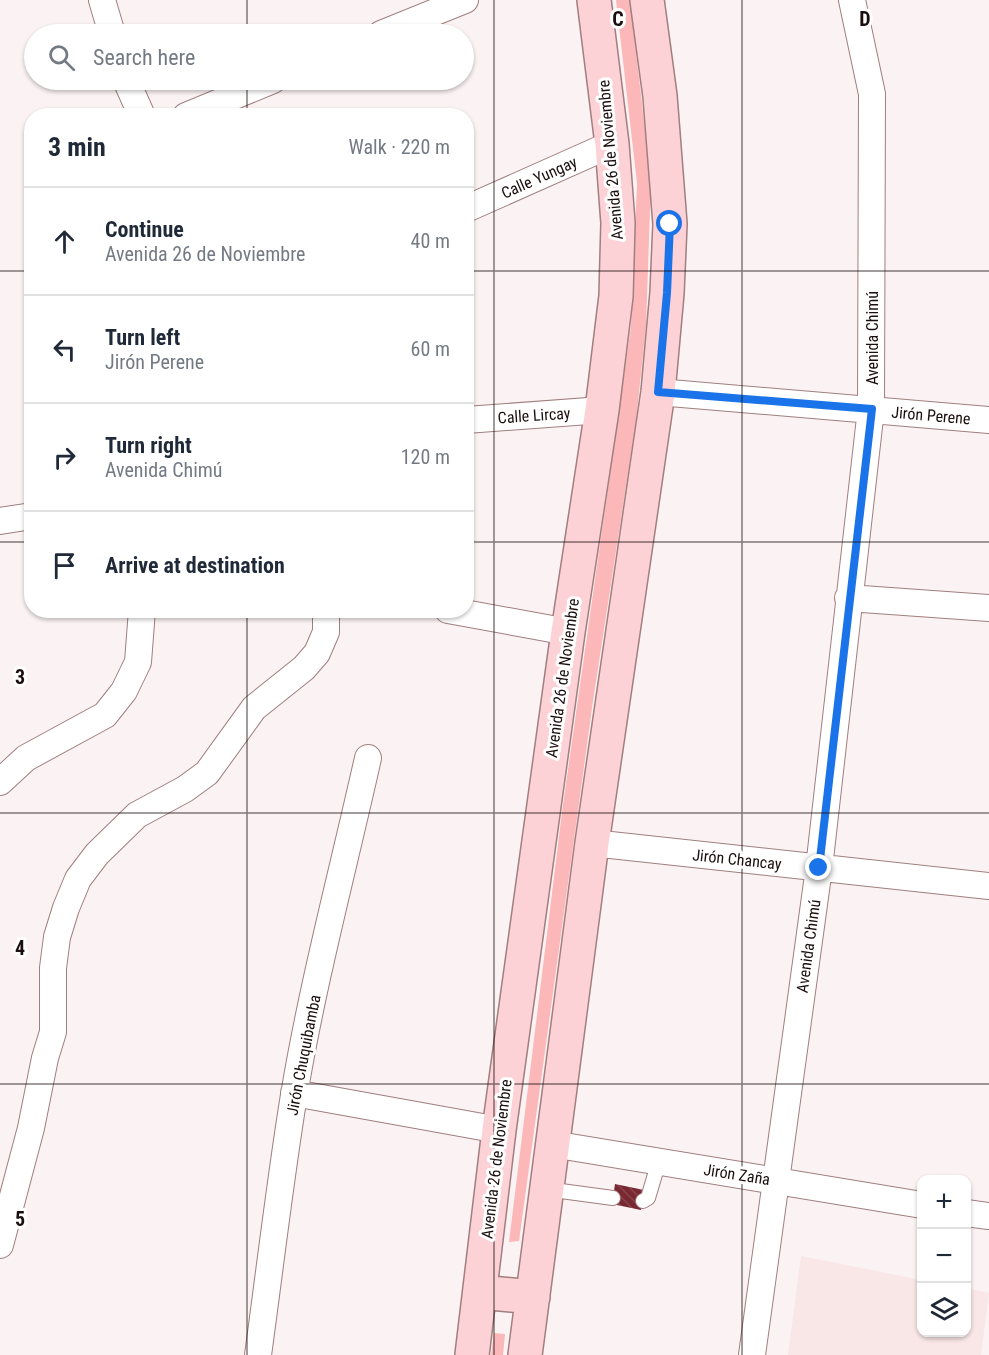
<!DOCTYPE html>
<html lang="en">
<head>
<meta charset="utf-8">
<style>
  body { margin:0; font-family:"Roboto Condensed",sans-serif; background:#f2f2f3; color:#1f2937 }
  .controls { position:absolute; right:18px; bottom:18px; display:grid; overflow:hidden; border-radius:12px; box-shadow:0 2px 4px #0004 }
  .controls button { width:54px; height:54px; display:grid; place-items:center; padding:0; border:0; border-bottom:2px solid #e0e1e3; background:#fff; color:#1f2937; font:30px sans-serif }
  .stop { position:absolute; width:18px; height:18px; margin:-14px; border:4px solid #1a73e8; border-radius:50%; background:#fff }
  .stop.end { background:#1a73e8; border-color:#fff; box-shadow:0 2px 6px #0008 }
  .list { margin:0; padding:0; list-style:none }
  h2 { display:flex; justify-content:space-between; align-items:center; height:78px; margin:0; padding:0 24px; font-size:26px }
  h2 small { font-size:20px; font-weight:400; color:#747a83 }
  .list li { display:grid; grid-template-columns:39px 1fr auto; gap:18px; align-items:center; box-sizing:border-box; height:108px; padding:0 24px; border-top:2px solid #e0e1e3 }
  .list b { display:block; font-size:22px; white-space:nowrap }
  .list p { margin:0; font-size:20px; white-space:nowrap; color:#747a83 }
  .list em { font-size:20px; font-style:normal; color:#747a83 }
  .icon { flex:none; width:33px; height:33px; fill:none; stroke:currentColor; stroke-width:2; stroke-linecap:round; stroke-linejoin:round }
  .map { position:relative; flex:none; width:989px; height:1355px; overflow:hidden }
  .search { position:absolute; background:#fff; box-shadow:0 2px 4px #0004; left:24px; top:24px; width:450px; height:66px; display:flex; align-items:center; gap:15px; box-sizing:border-box; padding:0 21px; border-radius:33px; color:#747a83; font-size:22px }
  .panel { position:absolute; background:#fff; box-shadow:0 2px 4px #0004; left:24px; top:108px; width:450px; height:510px; border-radius:24px }
  .map>svg:first-child { display:block }
</style>
</head>
<body>
<div class="map">
<svg width="989" height="1355" viewBox="0 0 989 1355">
  <defs>
    <pattern id="building-back-hatch" width="6" height="6" patternUnits="userSpaceOnUse" patternTransform="scale(1.5)"><rect width="6" height="6" fill="#792730"/><path d="M-1 5l2 2M0 0l6 6M5-1l2 2" fill="none" stroke="#86444b"/></pattern>
  </defs>
  <rect width="100%" height="100%" fill="#fbf3f3"/>
  <path fill="#f9e6e6" d="M 801,1256 L 921,1280 L 922,1332 L 966,1332 L 967,1288 L 989,1293 L 981,1355 L 788,1355 Z"/>
  <path fill="#fcb8b9" d="M 616,0 L 630,0 L 651,182 L 646,326 L 636,421 L 593,701 L 519,1241 L 509,1242 L 562,812 L 631,326 L 637,183 Z
    M 494,1333 L 505,1334 L 503,1355 L 491,1355 Z"/>
  <path fill="url(#building-back-hatch)" d="M 615,1184 L 644,1190 L 641,1210 L 612,1204 Z"/>
  <g fill="none" stroke-linecap="round" stroke-linejoin="round">
    <defs>
      <path id="service" d="M 546,1189 L 613,1198
        M 643,1201 L 648,1198 L 659,1161"/>
      <path id="minor" d="M 102,0 L 112,34
        M 381,34 L 465,0
        M 126,80 L 142,116
        M 186,116 L 273,80
        M 466,209 L 612,144
        M 658,392 L 989,420
        M 466,420 L 602,410
        M 0,521 L 32,516
        M 848,598 L 989,608
        M 448,610 L 568,632
        M 0,782 L 26,758 L 105,715 L 124,691 L 138,662 L 142,610
        M 592,843 L 989,886
        M 294,1093 L 499,1130
        M 552,1144 L 922,1205
        M 966,1213 L 989,1216
        M 0,1245 L 31,1128 L 45,1058 L 53,1032 L 53,968 L 57,937 L 66,908 L 78,879 L 97,854 L 137,815 L 185,789 L 207,773 L 254,708 L 304,668 L 317,653 L 326,632 L 326,610
        M 258,1355 C 270,1268 280,1181 294,1095 C 313,981 343,870 368,758
        M 752,1355 L 819,868 L 871,409 L 872,94 L 852,0"/>
      <path id="secondary" d="M 480,1292 L 533,1297
        M 472,1355 L 499,1130 L 568,632 L 602,410 L 616,296 L 618,223 L 612,144 L 594,0
        M 525,1355 L 592,843 L 658,392 L 667,293 L 670,224 L 660,96 L 647,0"/>
    </defs>
    <use href="#service" stroke="#a17e7f" stroke-width="16"/>
    <use href="#minor" stroke="#a17e7f" stroke-width="28"/>
    <use href="#secondary" stroke="#a17e7f" stroke-width="36"/>
    <use href="#service" stroke="#fff" stroke-width="14"/>
    <use href="#minor" stroke="#fff" stroke-width="26"/>
    <use href="#secondary" stroke="#fdd2d6" stroke-width="33"/>
  </g>
  <g fill="none" stroke-linecap="round" stroke-linejoin="round">
    <path stroke="#1a73e8" stroke-width="8" d="M 670,224 L 667,293 L 658,392 L 872,409 L 819,868"/>
  </g>
  <path fill="none" stroke="#1a0e0e" stroke-width="1.5" stroke-opacity="0.55" d="M 247,0 L 247,34M 494,0 L 494,1355M 742,0 L 742,1355M 247,80 L 247,116M 0,271 L 32,271M 466,271 L 989,271M 0,542 L 32,542M 466,542 L 989,542M 247,610 L 247,1355M 0,813 L 989,813M 0,1084 L 989,1084"/>
  <g text-anchor="middle" stroke-width="6" stroke-linejoin="round" paint-order="stroke">
    <g font-size="16" fill="#1a0e0e" stroke="#fff">
      <text transform="translate(610 160) rotate(-95)" y="6">Avenida 26 de Noviembre</text>
      <text transform="translate(539 177) rotate(-24)" y="6">Calle Yungay</text>
      <text transform="translate(872 338) rotate(-90)" y="6">Avenida Chimú</text>
      <text transform="translate(534 415) rotate(-4)" y="6">Calle Lircay</text>
      <text transform="translate(931 415) rotate(5)" y="6">Jirón Perene</text>
      <text transform="translate(562 678) rotate(-82)" y="6">Avenida 26 de Noviembre</text>
      <text transform="translate(737 859) rotate(6)" y="6">Jirón Chancay</text>
      <text transform="translate(808 946) rotate(-82)" y="6">Avenida Chimú</text>
      <text transform="translate(303 1055) rotate(-79)" y="6">Jirón Chuquibamba</text>
      <text transform="translate(496 1159) rotate(-83)" y="6">Avenida 26 de Noviembre</text>
      <text transform="translate(737 1174) rotate(9)" y="6">Jirón Zaña</text>
    </g>
  </g>
  <g font-size="20" text-anchor="middle" font-weight="bold" fill="#1a0e0e" stroke="#fff" stroke-width="6" stroke-linejoin="round" paint-order="stroke">
    <text x="618" y="26">C</text>
    <text x="865" y="26">D</text>
    <text x="20" y="684">3</text>
    <text x="20" y="955">4</text>
    <text x="20" y="1226">5</text>
  </g>
</svg>
<div class="controls">
<button>+</button>
<button>−</button>
<button><svg class="icon" aria-label="layers" viewBox="0 0 24 24"><path d="M12 4l9 5-9 5-9-5zM3 14l9 5 9-5"/></svg></button>
</div>
<div class="stop" style="left:670px;top:224px"></div>
<div class="stop end" style="left:819px;top:868px"></div>
<div class="search"><svg class="icon" aria-label="search" viewBox="0 0 24 24"><circle cx="10" cy="10" r="6"/><path d="M15 15l6 6"/></svg>Search here</div>
<section class="panel">
<h2>3 min<small>Walk · 220 m</small></h2>
<ul class="list">
<li><svg class="icon" aria-label="ahead" viewBox="0 0 24 24"><path d="M12 20V5M6 11l6-6 6 6"/></svg><div><b>Continue</b><p>Avenida 26 de Noviembre</p></div><em>40 m</em></li>
<li><svg class="icon" aria-label="left" viewBox="0 0 24 24"><path d="M17 20v-9H6M10 6l-5 5 5 5"/></svg><div><b>Turn left</b><p>Jirón Perene</p></div><em>60 m</em></li>
<li><svg class="icon" aria-label="right" viewBox="0 0 24 24"><path d="M7 20v-9h11M14 6l5 5-5 5"/></svg><div><b>Turn right</b><p>Avenida Chimú</p></div><em>120 m</em></li>
<li><svg class="icon" aria-label="arrive" viewBox="0 0 24 24"><path d="M6 21V4h12l-3 4 3 4H6"/></svg><div><b>Arrive at destination</b></div></li>
</ul>
</section>
</div>
</body>
</html>
